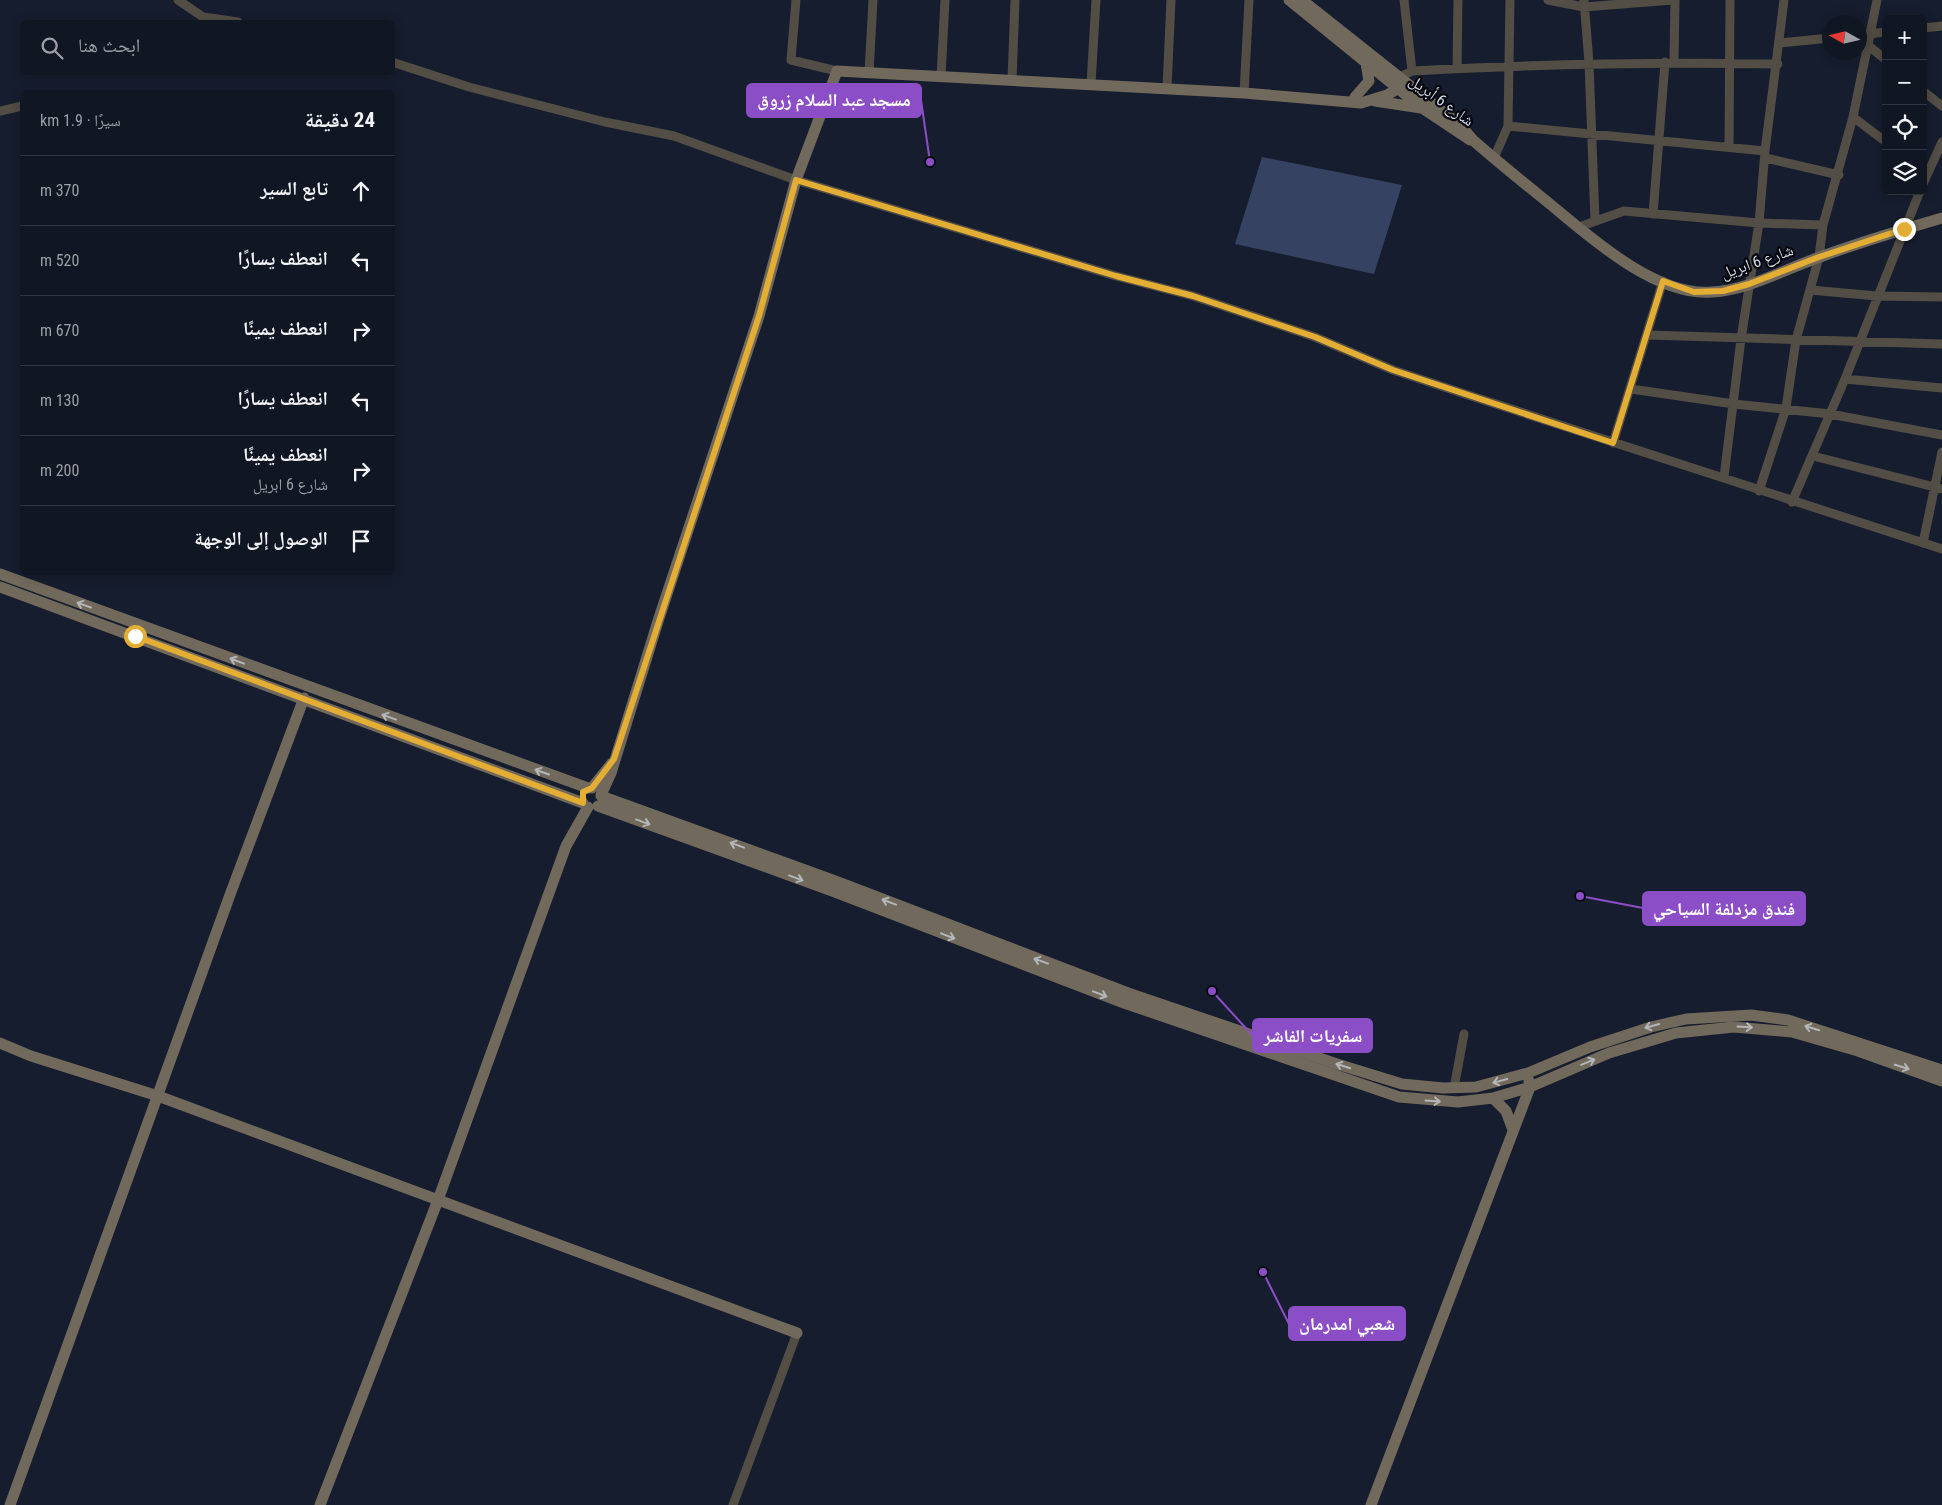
<!DOCTYPE html>
<html lang="ar">
<head>
<meta charset="utf-8">
<style>
  body { margin:0; font-family:"Roboto Condensed","Noto Naskh Arabic",sans-serif; background:#191f2a; color:#f1f3f6; direction:rtl }
  .controls { position:absolute; right:15px; top:15px; display:grid; overflow:hidden; border-radius:8px; box-shadow:0 2px 12px #0003 }
  .controls button { width:45px; height:45px; display:grid; place-items:center; padding:0; border:0; border-bottom:1px solid #303540; background:#101622; color:#f1f3f6; font:25px sans-serif }
  .compass { position:absolute; left:1822px; top:15px; width:45px; height:45px; border-radius:50%; background:#101622; box-shadow:0 2px 12px #0003; rotate:278deg }
  .stop { position:absolute; width:15px; height:15px; margin:-11px; border:4px solid #e4ae35; border-radius:50%; background:#fff }
  .stop.end { background:#e4ae35; border-color:#fff; box-shadow:0 1px 5px #0008 }
  .list { margin:0; padding:0; list-style:none }
  h2 { display:flex; justify-content:space-between; align-items:center; height:65px; margin:0; padding:0 20px; font-size:21px }
  h2 small { font-size:16px; font-weight:400; color:#9c9fa5 }
  .list li { display:grid; grid-template-columns:32px 1fr auto; gap:15px; align-items:center; box-sizing:border-box; height:70px; padding:0 20px; border-top:1px solid #303540 }
  .list b { display:block; font-size:19px; white-space:nowrap }
  .list p { margin:0; font-size:16px; white-space:nowrap; color:#9c9fa5 }
  .list em { font-size:16px; font-style:normal; color:#9c9fa5 }
  .icon { flex:none; width:28px; height:28px; fill:none; stroke:currentColor; stroke-width:2; stroke-linecap:round; stroke-linejoin:round }
  .map { position:relative; flex:none; width:1942px; height:1505px; overflow:hidden; direction:ltr }
  .search { position:absolute; background:#101622; box-shadow:0 2px 12px #0003; left:20px; top:20px; width:375px; height:55px; display:flex; align-items:center; gap:12px; box-sizing:border-box; padding:0 18px; border-radius:8px; color:#9c9fa5; font-size:19px }
  .panel { position:absolute; background:#101622; box-shadow:0 2px 12px #0003; left:20px; top:90px; width:375px; height:485px; border-radius:8px; direction:rtl }
  .map>svg:first-child { display:block }
</style>
</head>
<body>
<div class="map">
<svg width="1942" height="1505" viewBox="0 0 1942 1505">
  <rect width="100%" height="100%" fill="#161d2e"/>
  <path fill="#364261" d="M 1262,157 L 1402,185 L 1374,274 L 1235,244 Z"/>
  <g fill="none" stroke-linecap="round" stroke-linejoin="round">
    <path stroke="#524e45" stroke-width="9" d="M 178,0 L 203,17 L 238,22
      M 796,0 L 791,60 L 837,71
      M 1404,0 L 1412,71
      M 1548,0 L 1584,7 L 1673,0
      M 1584,0 L 1589,63 L 1595,221
      M 1923,28 L 1942,26
      M 1860,35 L 1886,32
      M 1780,43 L 1830,38
      M 1869,46 L 1886,60
      M 392,62 L 469,87 L 605,122 L 674,136 L 796,180 L 1116,276 L 1193,296 L 1315,337 L 1393,370 L 1465,394 L 1942,549
      M 1674,62 L 1675,0
      M 1457,68 L 1458,0
      M 869,73 L 873,0
      M 941,77 L 945,0
      M 1398,78 L 1412,71 C 1534,64 1656,62 1778,64
      M 1012,80 L 1015,0
      M 1091,84 L 1096,0
      M 1167,88 L 1171,0
      M 1923,91 L 1942,106
      M 1244,93 L 1249,0
      M 0,111 L 22,106
      M 1853,117 L 1886,142
      M 1508,126 L 1765,151
      M 1729,147 L 1730,0
      M 1494,158 L 1508,126 L 1510,0
      M 1766,158 L 1839,175
      M 1923,184 L 1942,142
      M 1653,214 L 1665,62
      M 1579,227 L 1624,211 L 1759,223 L 1823,225
      M 1810,290 L 1877,296 L 1942,297
      M 1648,335 L 1942,344
      M 1845,379 L 1942,388
      M 1631,389 L 1734,404 L 1830,414 L 1942,435
      M 1613,443 L 1663,281
      M 1813,456 L 1942,489
      M 1724,477 L 1741,339 L 1759,223 L 1765,151 L 1784,0
      M 1759,491 L 1786,408 L 1796,340 L 1819,257 L 1823,225 L 1853,117 L 1877,0
      M 1792,502 L 1845,379 L 1920,191
      M 1923,543 L 1942,452
      M 1454,1088 L 1464,1034
      M 733,1505 L 797,1333"/>
    <path stroke="#71695b" stroke-width="11" d="M 1289,0 L 1422,108 L 1470,140
      M 1302,0 L 1461,126 L 1474,141 C 1499,163 1524,183 1550,204 C 1590,237 1656,297 1712,292 C 1749,290 1785,269 1820,257 C 1860,242 1901,230 1942,218
      M 1355,97 L 1369,81 L 1366,63
      M 1375,101 L 1421,108
      M 0,574 L 588,788
      M 0,587 L 583,803
      M 592,788 L 612,763
      M 601,795 L 611,773 L 659,618 L 759,316 L 796,180 L 837,71 L 1244,93 L 1361,103 L 1387,95 L 1406,84
      M 601,796 L 838,882 L 1128,993 L 1337,1064 L 1402,1084 L 1443,1088 L 1476,1087 L 1528,1073 L 1590,1047 L 1651,1027 L 1686,1019 L 1751,1015 L 1788,1020 L 1942,1070
      M 598,806 L 835,892 L 1124,1003 L 1399,1097 L 1458,1102 L 1493,1098 L 1530,1087 L 1609,1053 L 1676,1033 L 1734,1027 L 1792,1032 L 1858,1051 L 1942,1081
      M 0,1043 L 31,1056 L 158,1096 L 797,1333
      M 1493,1098 L 1506,1111 L 1513,1130
      M 10,1505 L 231,892 L 304,698
      M 320,1505 L 438,1200 L 566,846 L 588,807
      M 1371,1505 L 1530,1087 L 1529,1081"/>
  </g>
  <defs><path id="oneway-shaft" d="M-6 0H5M1.5-3L5.5 0L1.5 3" fill="none" stroke-width="1.6" stroke-linecap="round" stroke-linejoin="round" transform="scale(1.25)"/></defs>
  <g stroke="#b4b6ba">
    <use href="#oneway-shaft" transform="translate(84 605) rotate(-160)"/>
    <use href="#oneway-shaft" transform="translate(237 661) rotate(-159)"/>
    <use href="#oneway-shaft" transform="translate(389 717) rotate(-160)"/>
    <use href="#oneway-shaft" transform="translate(542 772) rotate(-161)"/>
    <use href="#oneway-shaft" transform="translate(643 822) rotate(20)"/>
    <use href="#oneway-shaft" transform="translate(737 845) rotate(-160)"/>
    <use href="#oneway-shaft" transform="translate(796 878) rotate(20)"/>
    <use href="#oneway-shaft" transform="translate(889 902) rotate(-159)"/>
    <use href="#oneway-shaft" transform="translate(948 936) rotate(21)"/>
    <use href="#oneway-shaft" transform="translate(1041 961) rotate(-160)"/>
    <use href="#oneway-shaft" transform="translate(1100 994) rotate(21)"/>
    <use href="#oneway-shaft" transform="translate(1652 1026) rotate(164)"/>
    <use href="#oneway-shaft" transform="translate(1745 1027) rotate(3)"/>
    <use href="#oneway-shaft" transform="translate(1812 1028) rotate(-163)"/>
    <use href="#oneway-shaft" transform="translate(1588 1062) rotate(-22)"/>
    <use href="#oneway-shaft" transform="translate(1343 1066) rotate(-162)"/>
    <use href="#oneway-shaft" transform="translate(1902 1067) rotate(17)"/>
    <use href="#oneway-shaft" transform="translate(1500 1081) rotate(165)"/>
    <use href="#oneway-shaft" transform="translate(1433 1101) rotate(4)"/>
  </g>
  <g fill="none" stroke-linecap="round" stroke-linejoin="round">
    <path stroke="#e4ae35" stroke-width="6" d="M 135,636 L 583,803 L 583,792 L 592,788 L 614,759 L 759,316 L 796,180 L 1116,276 L 1193,296 L 1315,337 L 1393,370 L 1613,443 L 1663,281 L 1694,292 L 1723,291 L 1749,284 L 1819,257 L 1904,229"/>
  </g>
  <g text-anchor="middle" stroke-width="4.5" stroke-linejoin="round" paint-order="stroke">
    <g font-size="16" fill="#d1d7e3" stroke="#05070e">
      <text transform="translate(1442 100) rotate(36)" y="6">شارع 6 أبريل</text>
      <text transform="translate(1757 261) rotate(-19)" y="6">شارع 6 ابريل</text>
    </g>
  </g>
  <path fill="none" stroke="#8c4ec6" stroke-width="2" d="M930 162L921 100M1580 896L1643 908M1212 991L1253 1036M1263 1272L1289 1324"/>
  <g fill="#8c4ec6" stroke="#05070e" stroke-width="2">
    <circle cx="930" cy="162" r="5"/>
    <circle cx="1580" cy="896" r="5"/>
    <circle cx="1212" cy="991" r="5"/>
    <circle cx="1263" cy="1272" r="5"/>
  </g>
  <g fill="#8c4ec6" stroke="#8c4ec6" stroke-width="2">
    <rect x="747" y="84" width="174" height="33" rx="5"/>
    <rect x="1643" y="892" width="162" height="33" rx="5"/>
    <rect x="1253" y="1019" width="119" height="33" rx="5"/>
    <rect x="1289" y="1307" width="116" height="33" rx="5"/>
  </g>
  <g font-size="18" text-anchor="middle" font-weight="bold" fill="#fff">
    <text x="834" y="106">مسجد عبد السلام زروق</text>
    <text x="1724" y="915">فندق مزدلفة السياحي</text>
    <text x="1313" y="1042">سفريات الفاشر</text>
    <text x="1347" y="1330">شعبي امدرمان</text>
  </g>
</svg>
<div class="controls">
<button>+</button>
<button>−</button>
<button><svg class="icon" aria-label="locate" viewBox="0 0 24 24"><circle cx="12" cy="12" r="6"/><path d="M12 2v4M12 18v4M2 12h4M18 12h4"/></svg></button>
<button><svg class="icon" aria-label="layers" viewBox="0 0 24 24"><path d="M12 4l9 5-9 5-9-5zM3 14l9 5 9-5"/></svg></button>
</div>
<svg class="compass" viewBox="-18 -18 36 36"><path d="M0-13l5 13h-10z" fill="#e53935"/><path d="M0 13l5-13h-10z" fill="#9c9fa5"/></svg>
<div class="stop" style="left:135px;top:636px"></div>
<div class="stop end" style="left:1904px;top:229px"></div>
<div class="search"><svg class="icon" aria-label="search" viewBox="0 0 24 24"><circle cx="10" cy="10" r="6"/><path d="M15 15l6 6"/></svg>ابحث هنا</div>
<section class="panel">
<h2>24 دقيقة<small>سيرًا · 1.9 km</small></h2>
<ul class="list">
<li><svg class="icon" aria-label="ahead" viewBox="0 0 24 24"><path d="M12 20V5M6 11l6-6 6 6"/></svg><div><b>تابع السير</b></div><em>370 m</em></li>
<li><svg class="icon" aria-label="left" viewBox="0 0 24 24"><path d="M17 20v-9H6M10 6l-5 5 5 5"/></svg><div><b>انعطف يسارًا</b></div><em>520 m</em></li>
<li><svg class="icon" aria-label="right" viewBox="0 0 24 24"><path d="M7 20v-9h11M14 6l5 5-5 5"/></svg><div><b>انعطف يمينًا</b></div><em>670 m</em></li>
<li><svg class="icon" aria-label="left" viewBox="0 0 24 24"><path d="M17 20v-9H6M10 6l-5 5 5 5"/></svg><div><b>انعطف يسارًا</b></div><em>130 m</em></li>
<li><svg class="icon" aria-label="right" viewBox="0 0 24 24"><path d="M7 20v-9h11M14 6l5 5-5 5"/></svg><div><b>انعطف يمينًا</b><p>شارع 6 ابريل</p></div><em>200 m</em></li>
<li><svg class="icon" aria-label="arrive" viewBox="0 0 24 24"><path d="M6 21V4h12l-3 4 3 4H6"/></svg><div><b>الوصول إلى الوجهة</b></div></li>
</ul>
</section>
</div>
</body>
</html>
